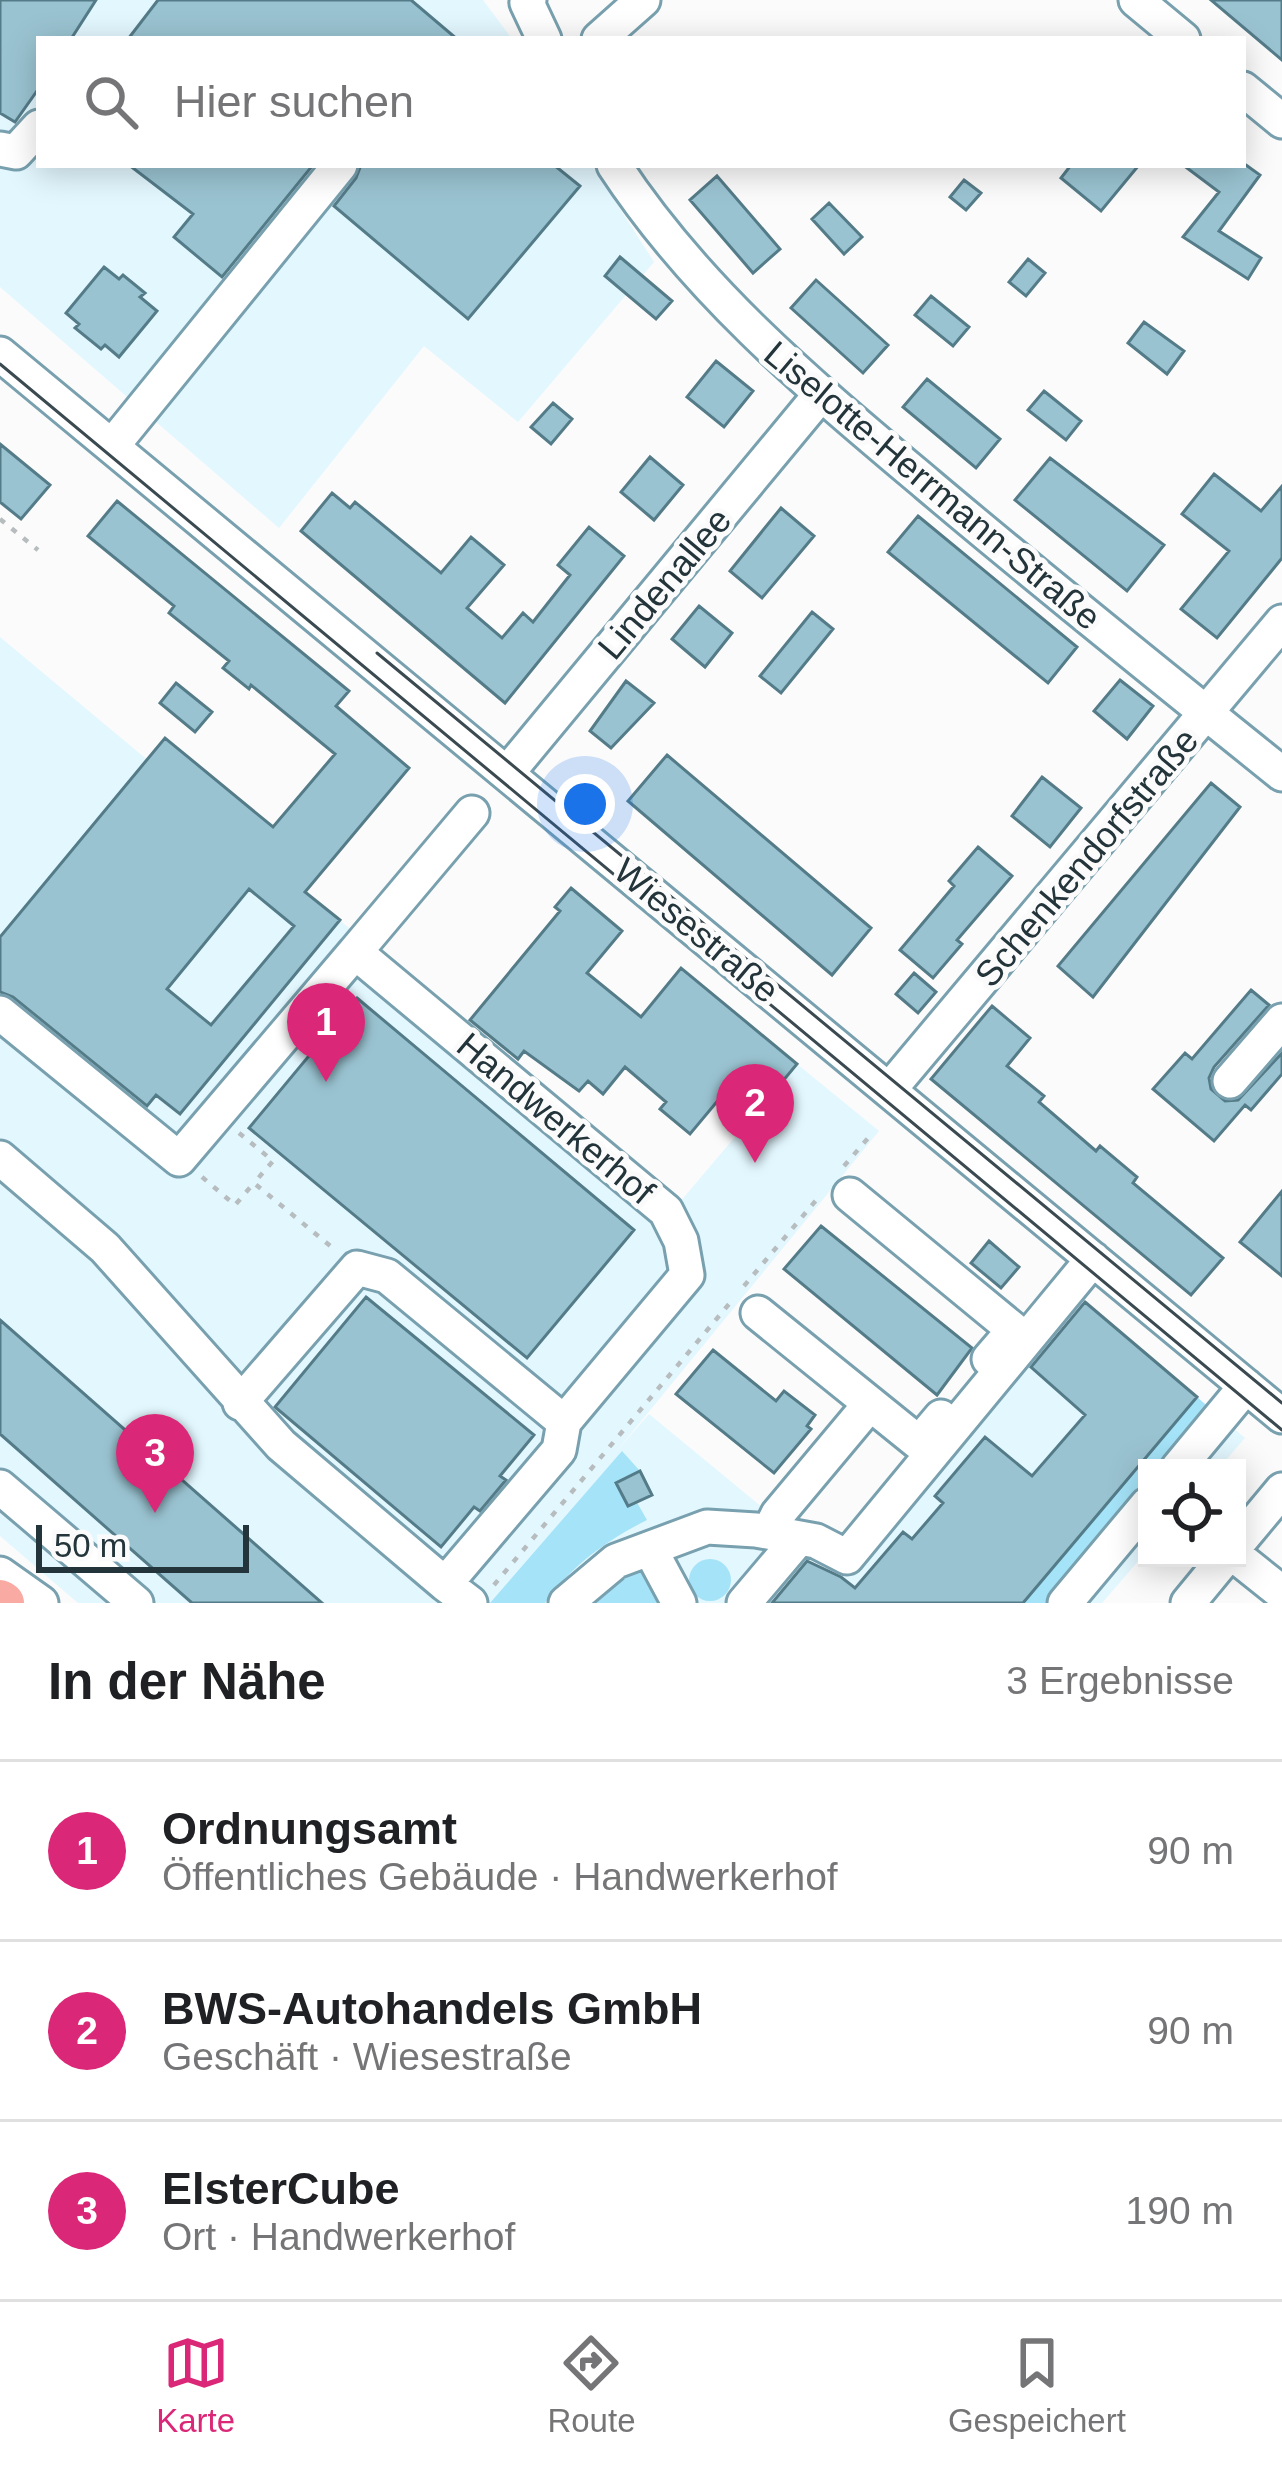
<!DOCTYPE html>
<html lang="de">
<head>
<meta charset="utf-8">
<style>
  body { margin:0; font-family:Helvetica,sans-serif; background:#f6f6f6; color:#202124 }
  .controls { position:absolute; right:36px; bottom:36px; display:grid; overflow:hidden; border-radius:0px; box-shadow:0 6px 30px #0003 }
  .controls button { width:108px; height:108px; display:grid; place-items:center; padding:0; border:0; border-bottom:3px solid #e0e0e0; background:#fff; color:#202124; font:60px sans-serif }
  .scale { position:absolute; left:36px; bottom:30px; width:213px; box-sizing:border-box; padding-left:12px; border:6px solid #23343a; border-top:0; font-size:33px; line-height:42px; white-space:nowrap; color:#23343a; -webkit-text-stroke:9px #fbfbfb; paint-order:stroke }
  .you { position:absolute; left:585px; top:804px; width:42px; height:42px; margin:-30px; border:9px solid #fff; border-radius:50%; background:#1a73e8; box-shadow:0 0 0 18px #1a73e833 }
  .badge { display:grid; place-items:center; width:78px; height:78px; border-radius:50%; background:#db2777; color:#fff; font-size:39px; font-weight:700 }
  .pin { position:absolute; translate:-50% -99px; filter:drop-shadow(0 3px 6px #0008) }
  .pin::after { content:''; position:absolute; top:63px; width:42px; height:36px; background:inherit; clip-path:polygon(0 0,100% 0,50% 100%) }
  .list { margin:0; padding:0; list-style:none }
  h2 { display:flex; justify-content:space-between; align-items:center; height:156px; margin:0; padding:0 48px; font-size:51px }
  h2 small { font-size:39px; font-weight:400; color:#757577 }
  .list li { display:grid; grid-template-columns:78px 1fr auto; gap:36px; align-items:center; box-sizing:border-box; height:180px; padding:0 48px; border-top:3px solid #e0e0e0 }
  .list b { display:block; font-size:45px; white-space:nowrap }
  .list p { margin:0; font-size:39px; white-space:nowrap; color:#757577 }
  .list em { font-size:39px; font-style:normal; color:#757577 }
  .icon { flex:none; width:66px; height:66px; fill:none; stroke:currentColor; stroke-width:2; stroke-linecap:round; stroke-linejoin:round }
  .map { position:relative; flex:none; width:1282px; height:1603px; overflow:hidden }
  .search { position:absolute; background:#fff; box-shadow:0 6px 30px #0003; left:36px; right:36px; top:36px; height:132px; display:flex; align-items:center; gap:30px; box-sizing:border-box; padding:0 42px; border-radius:0px; color:#757577; font-size:45px }
  .sheet { height:696px; background:#fff }
  nav { display:flex; justify-content:space-around; align-items:center; box-sizing:border-box; height:168px; border-top:3px solid #e0e0e0; background:#fff; font-size:33px; color:#757577 }
  nav a { display:grid; justify-items:center; gap:6px }
  nav .on { color:#db2777 }
  .map>svg:first-child { display:block }
</style>
</head>
<body>
<div class="map">
<svg width="1282" height="1603" viewBox="0 0 1282 1603">
  <rect width="100%" height="100%" fill="#fbfbfb"/>
  <path fill="#e3f7fe" d="M 0,0 L 483,0 L 512,39 L 39,39 L 39,165 L 592,165 L 654,262 L 518,422 L 424,346 L 279,528 L 0,287 Z
    M 0,637 L 679,1203 L 797,1064 L 879,1131 L 615,1453 L 649,1414 L 785,1526 L 855,1538 L 1030,1325 L 1049,1340 L 1083,1300 L 1245,1438 L 1219,1468 L 1147,1468 L 1147,1551 L 1102,1603 L 78,1603 L 0,1536 Z"/>
  <path fill="#a5e3f8" d="M 1197,1397 L 1213,1411 L 1164,1468 L 1147,1468 L 1147,1488 L 1050,1603 L 1023,1603 Z
    M 622,1451 L 640,1471 L 623,1478 L 647,1520 C 607,1540 571,1566 545,1603 L 490,1603 Z
    M689 1580a21 21 0 1 1 42 0a21 21 0 1 1-42 0Z
    M 622,1559 L 642,1570 L 663,1603 L 575,1603 Z"/>
  <path fill="#9ac3d1" stroke="#547b88" stroke-width="3" fill-rule="evenodd" d="M 0,0 L 96,0 L 71,39 L 39,39 L 39,88 L 15,122 L 0,113 Z
    M 158,0 L 411,0 L 457,39 L 128,39 Z
    M 1211,0 L 1282,0 L 1282,60 Z
    M 129,165 L 313,165 L 222,277 L 174,237 L 193,214 Z
    M 361,165 L 554,165 L 580,186 L 468,319 L 334,206 L 356,178 Z
    M 1071,165 L 1139,165 L 1101,211 L 1061,178 Z
    M 1183,165 L 1246,165 L 1260,175 L 1219,231 L 1261,258 L 1248,279 L 1183,237 L 1219,192 Z
    M 717,176 L 780,249 L 753,273 L 690,200 Z
    M 964,180 L 981,193 L 966,210 L 950,197 Z
    M 829,203 L 862,237 L 844,254 L 812,219 Z
    M 620,257 L 672,301 L 656,319 L 605,276 Z
    M 1028,259 L 1045,273 L 1026,296 L 1009,282 Z
    M 104,267 L 119,279 L 123,275 L 145,293 L 140,297 L 157,311 L 119,357 L 105,345 L 101,349 L 75,328 L 79,324 L 66,313 Z
    M 816,280 L 888,345 L 863,373 L 791,308 Z
    M 931,296 L 969,327 L 953,346 L 915,315 Z
    M 1144,322 L 1184,351 L 1167,374 L 1128,343 Z
    M 716,361 L 753,391 L 724,427 L 687,397 Z
    M 927,379 L 1000,439 L 976,468 L 903,407 Z
    M 1044,391 L 1081,421 L 1066,440 L 1028,410 Z
    M 553,403 L 572,419 L 551,444 L 531,427 Z
    M 0,444 L 50,485 L 21,519 L 0,502 Z
    M 650,457 L 683,485 L 654,520 L 621,492 Z
    M 1050,458 L 1164,545 L 1127,591 L 1015,500 Z
    M 1214,474 L 1261,511 L 1282,486 L 1282,558 L 1217,638 L 1181,609 L 1229,551 L 1182,514 Z
    M 332,493 L 350,508 L 355,502 L 441,573 L 471,537 L 484,548 L 504,565 L 467,608 L 502,638 L 523,613 L 533,622 L 570,575 L 558,565 L 589,527 L 624,556 L 505,703 L 301,531 Z
    M 117,501 L 349,691 L 336,706 L 409,768 L 305,892 L 340,920 L 180,1114 L 156,1095 L 147,1106 L 13,997 L 0,992 L 0,937 L 165,738 L 273,827 L 335,754 L 251,685 L 249,689 L 223,668 L 229,661 L 169,613 L 174,606 L 88,536 ZM 249,889 L 294,926 L 211,1025 L 167,989 Z
    M 781,508 L 814,536 L 762,598 L 730,571 Z
    M 918,516 L 1077,647 L 1048,683 L 888,552 Z
    M 699,606 L 732,633 L 705,667 L 672,639 Z
    M 812,612 L 833,629 L 781,693 L 760,676 Z
    M 1120,680 L 1153,706 L 1127,739 L 1094,711 Z
    M 626,681 L 654,703 L 611,748 L 590,731 Z
    M 176,683 L 212,712 L 195,732 L 160,703 Z
    M 667,755 L 871,928 L 832,975 L 628,801 Z
    M 1042,777 L 1081,808 L 1050,847 L 1012,816 Z
    M 1211,783 L 1240,807 L 1093,997 L 1058,966 Z
    M 978,847 L 1012,876 L 957,940 L 962,944 L 933,978 L 900,950 L 954,886 L 949,881 Z
    M 571,888 L 622,931 L 587,973 L 641,1017 L 681,968 L 797,1064 L 762,1106 L 730,1086 L 690,1134 L 660,1109 L 666,1102 L 625,1067 L 603,1094 L 588,1081 L 579,1091 L 524,1051 L 518,1059 L 470,1020 L 560,911 L 555,907 Z
    M 914,973 L 936,992 L 918,1013 L 896,994 Z
    M 1251,990 L 1269,1005 L 1214,1067 L 1209,1078 L 1211,1089 L 1225,1101 L 1238,1100 L 1282,1053 L 1282,1074 L 1251,1110 L 1245,1105 L 1214,1141 L 1153,1089 L 1185,1053 L 1192,1059 Z
    M 357,998 L 634,1230 L 527,1358 L 249,1128 Z
    M 992,1006 L 1030,1038 L 1007,1066 L 1044,1096 L 1039,1102 L 1096,1151 L 1100,1146 L 1137,1177 L 1133,1183 L 1223,1258 L 1191,1295 L 931,1079 Z
    M 1282,1191 L 1282,1276 L 1240,1242 Z
    M 821,1226 L 972,1348 L 937,1395 L 784,1269 Z
    M 989,1241 L 1019,1267 L 1001,1288 L 971,1263 Z
    M 366,1297 L 534,1435 L 500,1476 L 506,1480 L 480,1511 L 474,1507 L 441,1547 L 275,1407 Z
    M 1085,1302 L 1197,1397 L 1023,1603 L 772,1603 L 807,1561 L 841,1577 L 855,1588 L 903,1532 L 912,1539 L 943,1503 L 935,1496 L 985,1437 L 1032,1476 L 1085,1415 L 1031,1367 Z
    M 0,1320 L 322,1603 L 192,1603 L 0,1434 Z
    M 713,1350 L 776,1401 L 784,1391 L 815,1415 L 807,1426 L 811,1429 L 774,1473 L 676,1394 Z
    M 640,1471 L 652,1495 L 628,1506 L 616,1483 Z"/>
  <g fill="none" stroke-linecap="round" stroke-linejoin="round">
    <defs>
      <path id="minor" d="M 529,0 L 527,3 L 544,39
        M 1136,0 L 1183,39
        M 599,39 L 643,0
        M 1243,89 L 1282,121
        M 0,149 L 16,152 L 39,127
        M 614,165 C 697,292 812,387 927,484 C 1044,583 1163,678 1282,774
        M 0,354 L 1282,1416
        M 112,446 L 340,165
        M 508,772 L 821,394
        M 472,813 L 355,952 L 666,1211 L 681,1241 L 687,1275 L 564,1422
        M 0,1013 L 179,1159 L 355,952
        M 1230,1081 L 1282,1021
        M 889,1090 L 1282,622
        M 0,1158 L 105,1248 L 281,1445 L 445,1584 L 559,1450 L 564,1422 L 387,1276 L 357,1268 L 240,1403
        M 850,1195 L 1014,1330 L 989,1359
        M 758,1313 L 919,1443 L 941,1417
        M 1178,1468 L 1246,1386
        M 0,1487 L 136,1603
        M 769,1532 L 778,1514 L 870,1404
        M 1237,1544 L 1282,1490
        M 650,1549 L 679,1603
        M 1237,1557 L 1282,1593
        M 0,1574 L 41,1603
        M 445,1584 L 470,1603
        M 566,1603 L 616,1561 L 707,1527 L 756,1530 L 816,1541 L 847,1557 L 1093,1259
        M 744,1603 L 799,1538
        M 1065,1603 L 1147,1505
        M 1188,1603 L 1225,1558"/>
      <path id="major" d="M 0,1601 L 3,1603"/>
    </defs>
    <use href="#minor" stroke="#78a0ae" stroke-width="39"/>
    <use href="#major" stroke="#ac5c56" stroke-width="48"/>
    <path stroke="#b7bcbe" stroke-width="4.5" stroke-dasharray="6 9" stroke-linecap="butt" d="M 0,519 L 38,550
      M 239,1133 L 273,1161 L 254,1183
      M 844,1166 L 869,1137
      M 202,1177 L 235,1205 L 254,1183 L 334,1249
      M 744,1286 L 818,1198
      M 494,1585 L 729,1304"/>
    <use href="#minor" stroke="#fff" stroke-width="33"/>
    <use href="#major" stroke="#f9aaa3" stroke-width="42"/>
    <path stroke="#3b4a50" stroke-width="3" d="M 0,364 L 1282,1430
      M 377,653 L 1282,1403"/>
  </g>
  <g text-anchor="middle" stroke-width="10" stroke-linejoin="round" paint-order="stroke">
    <g font-size="36" fill="#23343a" stroke="#fbfbfb">
      <text transform="translate(933 485) rotate(40)" y="13">Liselotte-Herrmann-Straße</text>
      <text transform="translate(664 583) rotate(-50)" y="13">Lindenallee</text>
      <text transform="translate(1086 857) rotate(-50)" y="13">Schenkendorfstraße</text>
      <text transform="translate(697 930) rotate(40)" y="13">Wiesestraße</text>
      <text transform="translate(556 1118) rotate(40)" y="13">Handwerkerhof</text>
    </g>
  </g>
</svg>
<div class="controls">
<button><svg class="icon" aria-label="locate" viewBox="0 0 24 24"><circle cx="12" cy="12" r="6"/><path d="M12 2v4M12 18v4M2 12h4M18 12h4"/></svg></button>
</div>
<div class="scale">50 m</div>
<div class="you"></div>
<div class="pin badge" style="left:326px;top:1082px">1</div>
<div class="pin badge" style="left:755px;top:1163px">2</div>
<div class="pin badge" style="left:155px;top:1513px">3</div>
<div class="search"><svg class="icon" aria-label="search" viewBox="0 0 24 24"><circle cx="10" cy="10" r="6"/><path d="M15 15l6 6"/></svg>Hier suchen</div>
</div>
<section class="sheet">
<h2>In der Nähe<small>3 Ergebnisse</small></h2>
<ul class="list">
<li><span class="badge">1</span><div><b>Ordnungsamt</b><p>Öffentliches Gebäude · Handwerkerhof</p></div><em>90 m</em></li>
<li><span class="badge">2</span><div><b>BWS-Autohandels GmbH</b><p>Geschäft · Wiesestraße</p></div><em>90 m</em></li>
<li><span class="badge">3</span><div><b>ElsterCube</b><p>Ort · Handwerkerhof</p></div><em>190 m</em></li>
</ul>
</section>
<nav>
<a class="on"><svg class="icon" aria-label="map" viewBox="0 0 24 24"><path d="M3 6l6-2 6 2 6-2v14l-6 2-6-2-6 2zM9 4v14M15 6v14"/></svg>Karte</a>
<a><svg class="icon" aria-label="directions" viewBox="0 0 24 24"><path d="M12 3l9 9-9 9-9-9zM9 14v-3h6M13 9l2 2-2 2"/></svg>Route</a>
<a><svg class="icon" aria-label="saved" viewBox="0 0 24 24"><path d="M7 4h10v16l-5-4-5 4z"/></svg>Gespeichert</a>
</nav>
</body>
</html>
